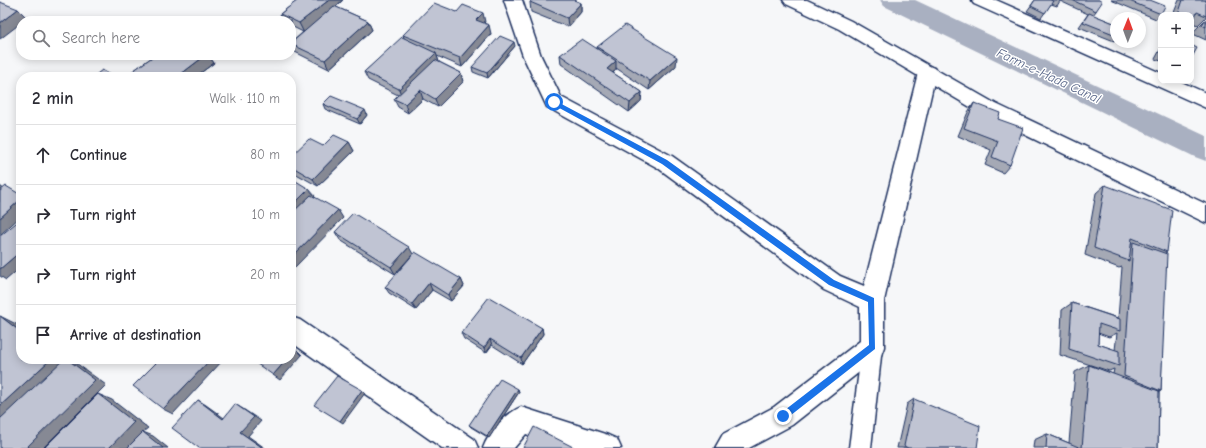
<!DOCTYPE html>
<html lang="en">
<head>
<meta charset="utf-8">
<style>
  body { margin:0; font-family:"Comic Neue",sans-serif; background:#f7f7f7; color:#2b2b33 }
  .controls { position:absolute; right:12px; top:12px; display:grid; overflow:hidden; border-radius:8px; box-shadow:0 2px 10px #0003 }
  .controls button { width:36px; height:36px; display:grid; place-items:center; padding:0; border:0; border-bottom:1px solid #e1e1e2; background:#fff; color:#2b2b33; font:20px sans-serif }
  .compass { position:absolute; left:1110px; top:12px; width:36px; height:36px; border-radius:50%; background:#fff; box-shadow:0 2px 10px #0003; rotate:1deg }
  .stop { position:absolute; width:12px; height:12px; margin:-9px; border:3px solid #1a73e8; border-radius:50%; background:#fff }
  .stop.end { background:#1a73e8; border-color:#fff; box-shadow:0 1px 4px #0008 }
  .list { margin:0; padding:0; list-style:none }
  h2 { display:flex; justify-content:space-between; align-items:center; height:52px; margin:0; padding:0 16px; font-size:17px }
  h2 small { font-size:13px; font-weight:400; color:#7c7c81 }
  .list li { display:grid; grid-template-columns:26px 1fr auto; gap:12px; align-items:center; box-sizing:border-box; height:60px; padding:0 16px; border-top:1px solid #e1e1e2 }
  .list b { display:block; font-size:15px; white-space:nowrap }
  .list em { font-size:13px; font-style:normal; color:#7c7c81 }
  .icon { flex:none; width:22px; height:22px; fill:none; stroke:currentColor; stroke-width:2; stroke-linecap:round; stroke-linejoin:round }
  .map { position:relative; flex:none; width:1206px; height:448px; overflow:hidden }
  .search { position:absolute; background:#fff; box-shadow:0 2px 10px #0003; left:16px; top:16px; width:280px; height:44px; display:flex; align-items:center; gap:10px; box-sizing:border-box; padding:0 14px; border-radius:16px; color:#7c7c81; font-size:15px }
  .panel { position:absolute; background:#fff; box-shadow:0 2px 10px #0003; left:16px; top:72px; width:280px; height:292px; border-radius:16px }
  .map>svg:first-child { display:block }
</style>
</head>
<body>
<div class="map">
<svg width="1206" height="448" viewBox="0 0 1206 448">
  <rect width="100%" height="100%" fill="#f6f7f9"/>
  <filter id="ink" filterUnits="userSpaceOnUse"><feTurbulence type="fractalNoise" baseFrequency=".025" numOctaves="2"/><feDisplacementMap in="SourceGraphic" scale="8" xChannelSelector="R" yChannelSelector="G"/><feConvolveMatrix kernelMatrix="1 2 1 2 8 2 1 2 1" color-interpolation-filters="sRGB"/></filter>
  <g filter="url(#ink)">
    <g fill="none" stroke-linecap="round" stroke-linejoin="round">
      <path fill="#a9b0c1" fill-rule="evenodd" d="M 880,0 L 915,0 L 1206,136 L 1206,161 L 1195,157 L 884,6 Z"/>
      <defs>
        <path id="lane" d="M 872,337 L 879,340 L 882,347 L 871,448 L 849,448 L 862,347 L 865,340 Z"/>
        <path id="street" d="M 504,0 L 522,0 L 541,56 L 561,97 L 672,156 L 840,276 L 864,286 L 918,73 L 920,68 L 927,66 L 934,68 L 936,73 L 884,301 L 884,347 L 881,355 L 792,425 L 749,448 L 715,448 L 723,434 L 774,407 L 860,341 L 860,307 L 824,290 L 658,168 L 547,107 L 523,56 Z
          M 291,317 L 300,320 L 474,439 L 478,448 L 442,448 L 291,342 Z
          M 521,407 L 608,435 L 617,439 L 621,448 L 567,448 L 526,434 L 514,448 L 483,448 C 489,432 505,414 521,407 Z"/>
        <path id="secondary" d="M 783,0 L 807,0 L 851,21 L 996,104 L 1206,204 L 1206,223 L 982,114 L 839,29 L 786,4 Z
          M 971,0 L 996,0 L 1161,73 L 1161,81 L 1179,81 L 1206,93 L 1206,108 L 974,4 Z"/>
      </defs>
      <use href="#lane" stroke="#1b2f5e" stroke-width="3"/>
      <use href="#street" stroke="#1b2f5e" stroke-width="3"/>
      <use href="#secondary" stroke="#1b2f5e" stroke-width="3"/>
      <use href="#lane" fill="#fff" fill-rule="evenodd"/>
      <use href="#street" fill="#fff" fill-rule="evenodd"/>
      <use href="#secondary" fill="#fff" fill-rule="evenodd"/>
    </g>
    <path fill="#a5a9b5" stroke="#1b2f5e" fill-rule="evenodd" d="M 298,0 L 343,0 L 336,7 L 368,21 L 372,30 L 329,69 L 295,52 L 291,44 L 291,43 L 303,32 L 291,26 L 291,21 L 284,21 L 280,14 Z
      M 532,0 L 577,0 L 576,1 L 581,3 L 581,12 L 568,27 L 531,12 L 530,2 Z
      M 1035,0 L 1099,0 L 1096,11 L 1093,15 L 1116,24 L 1116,39 L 1114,41 L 1079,27 L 1088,14 L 1060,1 L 1057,6 L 1051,4 L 1041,18 L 1027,11 Z
      M 1111,0 L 1150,0 L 1161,14 L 1156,19 Z
      M 1179,0 L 1206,0 L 1206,17 L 1198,25 L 1192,23 L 1191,24 L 1191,15 L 1173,15 Z
      M 457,12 L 485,22 L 483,23 L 491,34 L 462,67 L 437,56 L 439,62 L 461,73 L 463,82 L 438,107 L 423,99 L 408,113 L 398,107 L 394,99 L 398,95 L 368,80 L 364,72 L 404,38 L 403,35 Z
      M 1205,20 L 1206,20 L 1206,40 L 1193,34 L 1196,29 Z
      M 515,46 L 488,78 L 473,72 L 472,67 Z
      M 597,47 L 676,66 L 649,90 L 616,68 L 616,70 L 613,73 L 642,92 L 641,101 L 629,112 L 561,64 L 560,55 L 597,49 Z
      M 1161,48 L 1161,61 L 1155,59 Z
      M 155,55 L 208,55 L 214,63 L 195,77 L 134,77 L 130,73 Z
      M 974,103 L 998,119 L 1010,165 L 1003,173 L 985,165 L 991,150 L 958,136 L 968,112 Z
      M 323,104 L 367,115 L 360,124 L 325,109 Z
      M 349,142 L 354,151 L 318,186 L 291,171 L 291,156 L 323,146 Z
      M 1105,185 L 1167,252 L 1165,253 L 1161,391 L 1159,392 L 1158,448 L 1033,448 L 1034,440 L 1047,434 L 1069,443 L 1075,372 L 1089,365 L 1113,374 L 1114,369 L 1109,371 L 1060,355 L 1062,310 L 1072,303 L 1118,318 L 1122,267 L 1119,268 L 1085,255 L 1096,193 ZM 1098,333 L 1109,337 L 1117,333 L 1115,350 L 1098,344 Z
      M 335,232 L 413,254 L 395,274 L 340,240 Z
      M 461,279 L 464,286 L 451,301 L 432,290 L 416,310 L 389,293 L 385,287 Z
      M 542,328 L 543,334 L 522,364 L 492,345 L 486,353 L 464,339 L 461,333 Z
      M 518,389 L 519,392 L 489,438 L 471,427 L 469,425 Z
      M 914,399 L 977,448 L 897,448 L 907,404 Z"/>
    <path fill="#868994" stroke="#1b2f5e" d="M 329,0 L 343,0 L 304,33 L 299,23 Z
      M 581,3 L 581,12 L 568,27 L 567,18 Z
      M 18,9 L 27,18 L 24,21 L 21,21 L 21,23 L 0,39 L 0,23 Z
      M 483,13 L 485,22 L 478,29 L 476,20 Z
      M 368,21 L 372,30 L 329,69 L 325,60 Z
      M 489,25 L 491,34 L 462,67 L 460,58 Z
      M 514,42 L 515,46 L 488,78 L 487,73 Z
      M 436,53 L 439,62 L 402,98 L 399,89 Z
      M 206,55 L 208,55 L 214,63 L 195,77 L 177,77 Z
      M 677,57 L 676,66 L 649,90 L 650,81 Z
      M 616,61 L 616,70 L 607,77 L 607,69 Z
      M 461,73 L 463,82 L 438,107 L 435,99 Z
      M 160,74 L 162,77 L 156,77 Z
      M 420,90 L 423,99 L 408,113 L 405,104 Z
      M 642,92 L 641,101 L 629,112 L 630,103 Z
      M 365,110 L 367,115 L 360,124 L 357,119 Z
      M 349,142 L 354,151 L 318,186 L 313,179 Z
      M 0,186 L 10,194 L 0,202 Z
      M 309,189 L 315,196 L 291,221 L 291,207 Z
      M 21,199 L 21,216 L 0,235 L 0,218 Z
      M 338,210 L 343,218 L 294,268 L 291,265 L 291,258 Z
      M 409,247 L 413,254 L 395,274 L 391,267 Z
      M 21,251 L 21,267 L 6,280 L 0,276 L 0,269 Z
      M 461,279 L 464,286 L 451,301 L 448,295 Z
      M 429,283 L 432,290 L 416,310 L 412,304 Z
      M 0,316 L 16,324 L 21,328 L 21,332 Z
      M 542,328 L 543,334 L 522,364 L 521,358 Z
      M 490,339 L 492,345 L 486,353 L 484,348 Z
      M 296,349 L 302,355 L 280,380 L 273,375 L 287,359 L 291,359 L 291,355 Z
      M 51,359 L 61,359 L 68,364 L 0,428 L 0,406 Z
      M 67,359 L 76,363 L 106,385 L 43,448 L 26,448 Z
      M 211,359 L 224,359 L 173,414 L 163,409 Z
      M 518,389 L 519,392 L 489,438 L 487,436 Z
      M 362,390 L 365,393 L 343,423 L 340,421 Z
      M 98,394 L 112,400 L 148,428 L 143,432 L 153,436 L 168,448 L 109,448 Z
      M 198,400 L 206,405 L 231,423 L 223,419 Z
      M 235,404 L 243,409 L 261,421 L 248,436 L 265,448 L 263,448 L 240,432 Z"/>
    <path fill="#c0c4d3" stroke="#1b2f5e" d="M 298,0 L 329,0 L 299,23 L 280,14 Z
      M 532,0 L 574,0 L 581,3 L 567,18 L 530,2 Z
      M 1035,0 L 1050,0 L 1053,1 L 1045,13 L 1031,6 Z
      M 1072,0 L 1099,0 L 1102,2 L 1096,11 Z
      M 1127,0 L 1150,0 L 1165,6 L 1161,14 Z
      M 1183,0 L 1206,0 L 1206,16 L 1197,12 L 1193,21 L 1191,21 L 1191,15 L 1178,15 Z
      M 0,2 L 18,9 L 0,23 Z
      M 434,3 L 457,12 L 463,5 L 483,13 L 476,20 L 489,25 L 460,58 L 403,35 Z
      M 334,6 L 368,21 L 325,60 L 291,44 L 291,43 Z
      M 1089,13 L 1116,24 L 1116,35 L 1083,22 Z
      M 1205,20 L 1206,20 L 1206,27 L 1202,25 Z
      M 625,25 L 677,57 L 650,81 L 597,47 Z
      M 500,36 L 514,42 L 487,73 L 472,67 Z
      M 402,37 L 436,53 L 399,89 L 364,72 Z
      M 582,39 L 616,61 L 607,69 L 642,92 L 630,103 L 560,55 Z
      M 1191,45 L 1197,48 L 1191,59 Z
      M 155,55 L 206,55 L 177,77 L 165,77 L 160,74 L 156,77 L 137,77 L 130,73 Z
      M 435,60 L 461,73 L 435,99 L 420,90 L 405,104 L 394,99 Z
      M 102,70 L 115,77 L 93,77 Z
      M 331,96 L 365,110 L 357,119 L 323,104 Z
      M 974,103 L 1000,113 L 998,119 L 1023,128 L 1010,165 L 992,157 L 998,141 L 964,128 Z
      M 334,135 L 349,142 L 313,179 L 291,166 L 291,156 L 309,139 L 323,146 Z
      M 291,178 L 309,189 L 291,207 Z
      M 1105,185 L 1172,210 L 1167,252 L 1132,238 L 1129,261 L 1094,248 Z
      M 6,186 L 21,195 L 21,199 L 0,218 L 0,191 Z
      M 311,195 L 338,210 L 291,258 L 291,214 Z
      M 353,213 L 409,247 L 391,267 L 335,232 Z
      M 21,219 L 21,251 L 0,269 L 0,236 Z
      M 1133,242 L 1167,254 L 1161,391 L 1124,376 Z
      M 415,252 L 461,279 L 448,295 L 429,283 L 412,304 L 385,287 Z
      M 489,297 L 542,328 L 521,358 L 490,339 L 484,348 L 461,333 Z
      M 1072,303 L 1120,319 L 1120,331 L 1099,324 L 1098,344 L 1119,351 L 1119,366 L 1069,349 Z
      M 0,316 L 21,332 L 21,359 L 51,359 L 0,406 Z
      M 291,345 L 296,349 L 291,355 Z
      M 64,359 L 67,359 L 95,380 L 26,448 L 0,448 L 0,419 Z
      M 160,359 L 211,359 L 163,409 L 133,386 Z
      M 250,359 L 287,359 L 273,375 Z
      M 1089,365 L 1159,391 L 1158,448 L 1082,448 Z
      M 337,376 L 362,390 L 340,421 L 314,405 Z
      M 500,379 L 518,389 L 487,436 L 469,425 Z
      M 98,394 L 134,422 L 109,448 L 44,448 Z
      M 914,399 L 980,426 L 977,448 L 908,448 L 904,446 Z
      M 198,400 L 223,419 L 235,404 L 254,417 L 240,432 L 263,448 L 199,448 L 172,428 Z
      M 534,427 L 575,448 L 523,448 Z
      M 143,432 L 163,448 L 127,448 Z
      M 1047,434 L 1081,448 L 1046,448 Z"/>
  </g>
  <path fill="#1a73e8" d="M 554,100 L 667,160 L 834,280 L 874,298 L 875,349 L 786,419 L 781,419 L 781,413 L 869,345 L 868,302 L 829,285 L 662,164 L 552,104 L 551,102 Z"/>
  <g text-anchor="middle" stroke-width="3" stroke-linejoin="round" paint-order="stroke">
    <g font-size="13" font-style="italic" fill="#4d5c81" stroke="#fff">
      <text transform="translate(1049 75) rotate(25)" y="5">Farm-e-Hada Canal</text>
    </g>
  </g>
</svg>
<div class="controls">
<button>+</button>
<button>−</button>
</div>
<svg class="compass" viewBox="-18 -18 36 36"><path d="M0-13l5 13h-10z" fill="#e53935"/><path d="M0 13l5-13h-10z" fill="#7c7c81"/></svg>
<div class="stop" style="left:554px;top:102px"></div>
<div class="stop end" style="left:783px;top:416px"></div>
<div class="search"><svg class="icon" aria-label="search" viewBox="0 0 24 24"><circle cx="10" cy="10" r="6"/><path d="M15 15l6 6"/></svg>Search here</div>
<section class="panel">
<h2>2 min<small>Walk · 110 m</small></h2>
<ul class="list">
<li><svg class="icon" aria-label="ahead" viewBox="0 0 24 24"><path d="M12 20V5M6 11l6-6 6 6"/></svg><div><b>Continue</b></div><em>80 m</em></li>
<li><svg class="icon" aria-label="right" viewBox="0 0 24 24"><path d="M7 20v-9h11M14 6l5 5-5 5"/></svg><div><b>Turn right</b></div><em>10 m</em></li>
<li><svg class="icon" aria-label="right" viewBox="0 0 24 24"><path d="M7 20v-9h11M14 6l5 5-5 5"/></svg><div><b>Turn right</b></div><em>20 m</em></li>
<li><svg class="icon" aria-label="arrive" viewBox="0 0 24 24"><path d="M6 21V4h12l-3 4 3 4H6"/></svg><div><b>Arrive at destination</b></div></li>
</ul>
</section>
</div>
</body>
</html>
